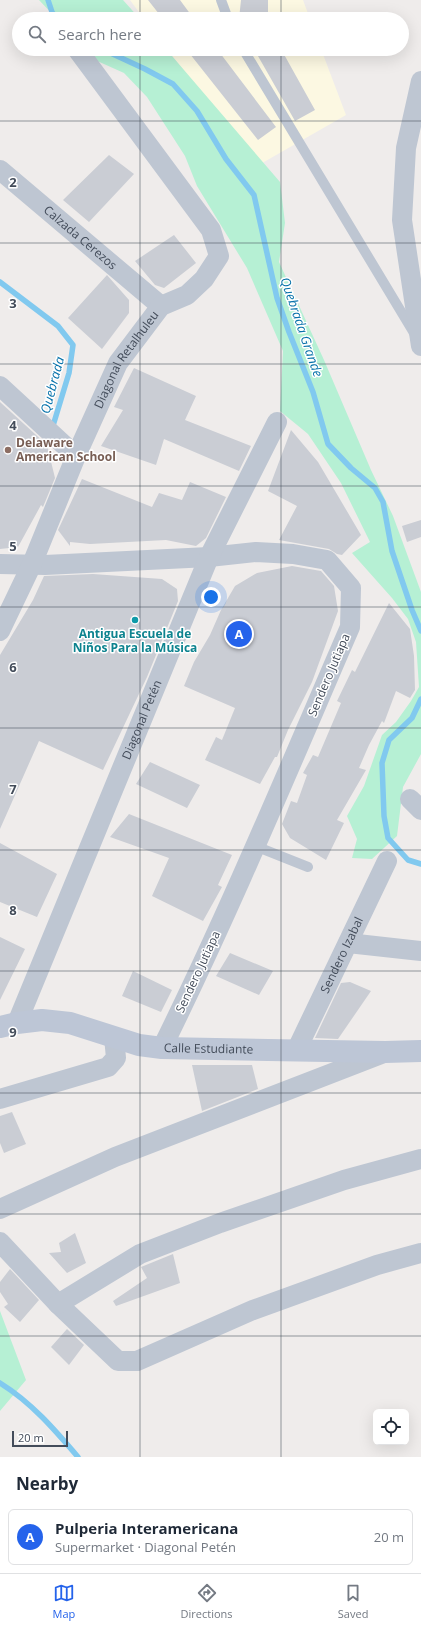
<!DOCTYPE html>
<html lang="en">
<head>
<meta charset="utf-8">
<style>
  body { margin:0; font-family:"Open Sans",sans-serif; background:#f2f2f3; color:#1f2937 }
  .controls { position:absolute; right:12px; bottom:12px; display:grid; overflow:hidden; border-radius:6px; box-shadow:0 4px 16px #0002 }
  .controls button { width:36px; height:36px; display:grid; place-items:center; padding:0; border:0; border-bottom:1px solid #e0e1e3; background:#fff; color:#1f2937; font:20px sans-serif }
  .scale { position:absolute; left:12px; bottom:10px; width:56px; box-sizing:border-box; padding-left:4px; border:2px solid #434c5a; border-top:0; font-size:11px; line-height:14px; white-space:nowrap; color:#434c5a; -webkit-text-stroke:3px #fff; paint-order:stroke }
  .you { position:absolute; left:211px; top:597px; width:14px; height:14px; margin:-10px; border:3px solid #fff; border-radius:50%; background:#1a73e8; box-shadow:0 0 0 6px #1a73e833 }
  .badge { display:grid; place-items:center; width:26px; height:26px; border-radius:50%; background:#2563eb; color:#fff; font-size:13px; font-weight:700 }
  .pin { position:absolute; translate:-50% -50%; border:2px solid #fff; box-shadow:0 1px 4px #0006 }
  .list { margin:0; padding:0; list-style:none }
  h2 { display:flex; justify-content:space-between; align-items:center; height:52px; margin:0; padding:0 16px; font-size:17px }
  h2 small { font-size:13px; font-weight:400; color:#747a83 }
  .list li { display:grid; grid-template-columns:26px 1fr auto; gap:12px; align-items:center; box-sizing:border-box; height:56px; margin:0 8px 8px; padding:0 8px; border:1px solid #e0e1e3; border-radius:6px }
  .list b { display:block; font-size:15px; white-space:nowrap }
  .list p { margin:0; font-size:13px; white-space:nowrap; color:#747a83 }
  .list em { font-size:13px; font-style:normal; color:#747a83 }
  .icon { flex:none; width:22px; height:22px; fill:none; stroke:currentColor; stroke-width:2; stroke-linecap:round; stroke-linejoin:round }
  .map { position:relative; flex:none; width:421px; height:1457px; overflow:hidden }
  .search { position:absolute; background:#fff; box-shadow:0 4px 16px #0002; left:12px; right:12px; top:12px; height:44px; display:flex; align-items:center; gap:10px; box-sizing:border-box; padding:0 14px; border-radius:22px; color:#747a83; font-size:15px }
  .sheet { height:116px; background:#fff }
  nav { display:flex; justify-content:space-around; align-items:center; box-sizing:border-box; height:56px; border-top:1px solid #e0e1e3; background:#fff; font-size:11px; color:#747a83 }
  nav a { display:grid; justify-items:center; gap:2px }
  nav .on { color:#2563eb }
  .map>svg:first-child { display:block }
</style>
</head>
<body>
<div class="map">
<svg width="421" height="1457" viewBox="0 0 421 1457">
  <rect width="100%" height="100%" fill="#efeceb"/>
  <path fill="#fcf8e2" d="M 130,0 L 303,0 L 310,19 L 144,19 Z
    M 167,49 L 321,49 L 346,115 L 257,166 Z"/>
  <path fill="#b6f0d4" d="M 39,0 L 123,0 L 140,19 L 57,19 Z
    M 85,49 L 166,49 L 280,182 L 285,223 L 279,262 L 324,360 L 371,470 L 393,516 L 421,592 L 421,754 L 403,787 L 397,836 L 372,859 L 352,858 L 357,839 L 347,816 L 364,786 L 382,735 L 396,722 L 411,701 L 419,687 L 416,642 L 408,619 L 392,598 L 352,553 L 370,542 L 341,483 L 308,434 L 280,411 L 283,351 L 247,268 L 197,186 L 185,156 L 147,97 L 124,73 L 95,60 Z
    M 0,1311 L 26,1380 L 0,1411 Z"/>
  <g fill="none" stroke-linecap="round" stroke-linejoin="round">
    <path stroke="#81c9ef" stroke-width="5.5" d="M 48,0 L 52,12 L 57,19
      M 102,49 L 145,69 L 173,84 L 197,111 L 226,159 L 254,195 L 277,298 L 289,332 L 313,392 L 328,444 L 351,468 L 375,488 L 383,502 L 392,551 L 412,610 L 421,631
      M 0,282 L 58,326 L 73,345 L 69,373 L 52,429
      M 421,699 L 412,718 L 389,740 L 382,763 L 384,816 L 388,838 L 408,860 L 421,864
      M 0,1383 C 31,1402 55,1430 78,1457"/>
  </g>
  <path fill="#cacdd4" d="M 148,0 L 180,0 L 194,19 L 163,19 Z
    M 241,0 L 268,0 L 268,19 L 239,19 Z
    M 186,49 L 217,49 L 276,127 L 258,140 Z
    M 254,49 L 281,49 L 315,110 L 295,121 Z
    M 109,155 L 134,174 L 89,222 L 63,200 Z
    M 174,235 L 196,263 L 164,288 L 155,285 L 135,261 Z
    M 107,275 L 129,300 L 129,313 L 102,349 L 68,318 Z
    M 134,368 L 196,396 L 185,420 L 251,446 L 239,471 L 164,439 L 156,465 L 101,446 L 123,410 L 114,407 Z
    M 0,402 L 47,445 L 55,478 L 43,507 L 41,505 L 18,547 L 0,549 Z
    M 291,430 L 318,462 L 361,535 L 342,555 L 337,554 L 329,549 L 279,540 L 297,506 L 268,491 Z
    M 82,479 L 152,507 L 159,493 L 182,500 L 190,482 L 226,497 L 206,538 L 196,546 L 166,540 L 90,544 L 70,542 L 70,546 L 58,530 Z
    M 421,520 L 421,537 L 407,542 L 402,526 Z
    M 292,566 L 321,571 L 334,586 L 338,611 L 312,682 L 288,730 L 277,757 L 275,757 L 260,784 L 205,760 L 216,737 L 222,740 L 235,708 L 184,686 L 194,662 L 210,635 L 221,610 L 235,586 L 257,573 Z
    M 93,574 L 162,579 L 177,589 L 178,601 L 147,677 L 103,770 L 39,741 L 0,829 L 0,655 L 33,600 L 44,576 Z
    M 389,603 L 410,629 L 414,656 L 415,690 L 410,698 L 396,691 L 384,723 L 382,721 L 369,745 L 359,768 L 366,770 L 337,820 L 344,823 L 326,860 L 290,838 L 282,824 L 291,801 L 297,803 L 307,775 L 303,773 L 313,755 L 318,757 L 341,703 L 337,701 L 352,670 L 355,672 Z
    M 150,762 L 200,785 L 187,808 L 136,784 Z
    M 129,814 L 232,855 L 218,885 L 222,887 L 203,921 L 152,896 L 169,858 L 110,837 Z
    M 0,843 L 57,874 L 37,917 L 0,902 Z
    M 0,937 L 25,949 L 0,1000 Z
    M 230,953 L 273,971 L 259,995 L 216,976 Z
    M 133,971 L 172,990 L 161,1012 L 122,996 Z
    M 350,982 L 371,991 L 338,1039 L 315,1038 L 341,983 Z
    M 192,1065 L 252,1065 L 258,1089 L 202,1111 Z
    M 12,1112 L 26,1144 L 4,1153 L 0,1143 L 0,1116 Z
    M 75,1233 L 86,1263 L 67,1273 L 49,1253 L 61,1252 L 59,1243 Z
    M 173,1254 L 180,1283 L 116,1306 L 113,1301 L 147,1278 L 141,1267 Z
    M 10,1269 L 39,1300 L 20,1322 L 4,1307 L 8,1304 L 0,1292 L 0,1282 Z
    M 67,1329 L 84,1345 L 69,1365 L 51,1347 Z"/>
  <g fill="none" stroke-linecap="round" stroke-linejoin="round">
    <path stroke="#bec6d2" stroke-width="10" d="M 221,0 L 228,19
      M 243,49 L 414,333
      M 255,846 L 308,867"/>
    <g stroke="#bec6d2" stroke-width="20">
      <path d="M 421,81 L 406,148 L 402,220 L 421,346"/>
      <path id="s1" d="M 0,170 L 161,306"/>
      <path d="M 0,386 L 76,456"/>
      <path d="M 0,564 L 45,565 L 209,557 L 256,552 L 293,554 L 327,560 L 351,588 L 350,627 C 289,768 230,910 162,1048"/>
      <path id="s2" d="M 0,631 L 32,564 L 76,456 L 118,363 L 161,306 L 187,295 L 204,279 L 219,256 L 211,230 L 77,49"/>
      <path d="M 410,799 L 421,810"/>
      <path d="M 348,943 L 421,951"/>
      <path id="s3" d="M 17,1023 L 209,557 L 277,422"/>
      <path id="s4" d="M 297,1049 L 387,861"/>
      <path d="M 0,1099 L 108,1067 L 116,1058 L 114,1037"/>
      <path d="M 0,1209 L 115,1157 L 384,1053"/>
      <path d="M 0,1242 L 58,1304 L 118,1361 L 137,1361 L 253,1310 L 377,1265 L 421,1253"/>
      <path d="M 58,1304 L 140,1254 L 220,1223 L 344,1180 L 421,1159"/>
    </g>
    <path stroke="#bdc6d6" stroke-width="22" id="s5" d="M 0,1027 L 17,1023 L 42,1020 L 70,1023 L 139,1045 L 162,1048 L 385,1052 L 421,1051"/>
  </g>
  <path fill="none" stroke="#434c5a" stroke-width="1" stroke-opacity="0.55" d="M 140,0 L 140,19M 281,0 L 281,19M 140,49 L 140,1457M 281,49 L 281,1457M 0,121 L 421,121M 0,243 L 421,243M 0,364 L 421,364M 0,486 L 421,486M 0,607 L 421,607M 0,728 L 421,728M 0,850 L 421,850M 0,971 L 421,971M 0,1093 L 421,1093M 0,1214 L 421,1214M 0,1336 L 421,1336"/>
  <circle fill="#8d6e63" stroke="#fff" stroke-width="1.5" cx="8" cy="450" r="4"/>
  <circle fill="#0f9aa8" stroke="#fff" stroke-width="1.5" cx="135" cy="620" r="4"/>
  <g text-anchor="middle" stroke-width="3" stroke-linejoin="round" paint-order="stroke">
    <g font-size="12" fill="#434c5a" stroke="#fff">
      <text dy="4" stroke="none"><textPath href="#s1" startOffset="105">Calzada Cerezos</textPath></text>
      <text dy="4" stroke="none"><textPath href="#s2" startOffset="300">Diagonal Retalhuleu</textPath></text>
      <text transform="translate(329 675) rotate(-67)" y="4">Sendero Jutiapa</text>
      <text dy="4" stroke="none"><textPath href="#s3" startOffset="328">Diagonal Petén</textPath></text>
      <text dy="4" stroke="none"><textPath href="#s4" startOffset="104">Sendero Izabal</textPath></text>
      <text transform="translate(198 972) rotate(-65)" y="4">Sendero Jutiapa</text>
      <text dy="4" stroke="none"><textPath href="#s5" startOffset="213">Calle Estudiante</textPath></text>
    </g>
    <g font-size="12" font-weight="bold" fill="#785e54" stroke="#fff" text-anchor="start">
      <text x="16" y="447">Delaware<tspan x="16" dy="14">American School</tspan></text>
    </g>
    <g font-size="12" font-weight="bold" fill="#0d838f" stroke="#fff">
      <text x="135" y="638">Antigua Escuela de<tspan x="135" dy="14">Niños Para la Música</tspan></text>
    </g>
    <g font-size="13" font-style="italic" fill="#0772aa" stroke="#fff">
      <text transform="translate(302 327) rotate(71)" y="5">Quebrada Grande</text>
      <text transform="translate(52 385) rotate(-75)" y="5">Quebrada</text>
    </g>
  </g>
  <g font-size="13" text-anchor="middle" font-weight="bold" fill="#434c5a" stroke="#fff" stroke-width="3" stroke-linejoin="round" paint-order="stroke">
    <text x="13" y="187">2</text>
    <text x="13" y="308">3</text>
    <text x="13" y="430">4</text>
    <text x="13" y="551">5</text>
    <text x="13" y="672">6</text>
    <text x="13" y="794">7</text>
    <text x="13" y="915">8</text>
    <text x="13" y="1037">9</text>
  </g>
</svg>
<div class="controls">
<button><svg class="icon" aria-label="locate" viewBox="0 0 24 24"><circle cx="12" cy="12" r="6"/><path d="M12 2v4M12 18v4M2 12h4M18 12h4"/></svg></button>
</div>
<div class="scale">20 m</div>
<div class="you"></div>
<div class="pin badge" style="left:239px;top:634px">A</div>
<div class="search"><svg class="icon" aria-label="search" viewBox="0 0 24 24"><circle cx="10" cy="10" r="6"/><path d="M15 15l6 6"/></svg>Search here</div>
</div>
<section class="sheet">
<h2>Nearby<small></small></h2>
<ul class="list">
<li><span class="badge">A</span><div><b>Pulperia Interamericana</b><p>Supermarket · Diagonal Petén</p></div><em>20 m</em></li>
</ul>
</section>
<nav>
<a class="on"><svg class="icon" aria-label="map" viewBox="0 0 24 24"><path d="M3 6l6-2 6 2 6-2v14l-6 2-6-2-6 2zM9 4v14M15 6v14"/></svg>Map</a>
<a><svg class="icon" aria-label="directions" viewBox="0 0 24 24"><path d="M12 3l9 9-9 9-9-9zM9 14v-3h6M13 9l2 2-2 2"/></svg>Directions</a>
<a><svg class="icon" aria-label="saved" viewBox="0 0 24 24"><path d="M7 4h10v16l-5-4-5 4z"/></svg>Saved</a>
</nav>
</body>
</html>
